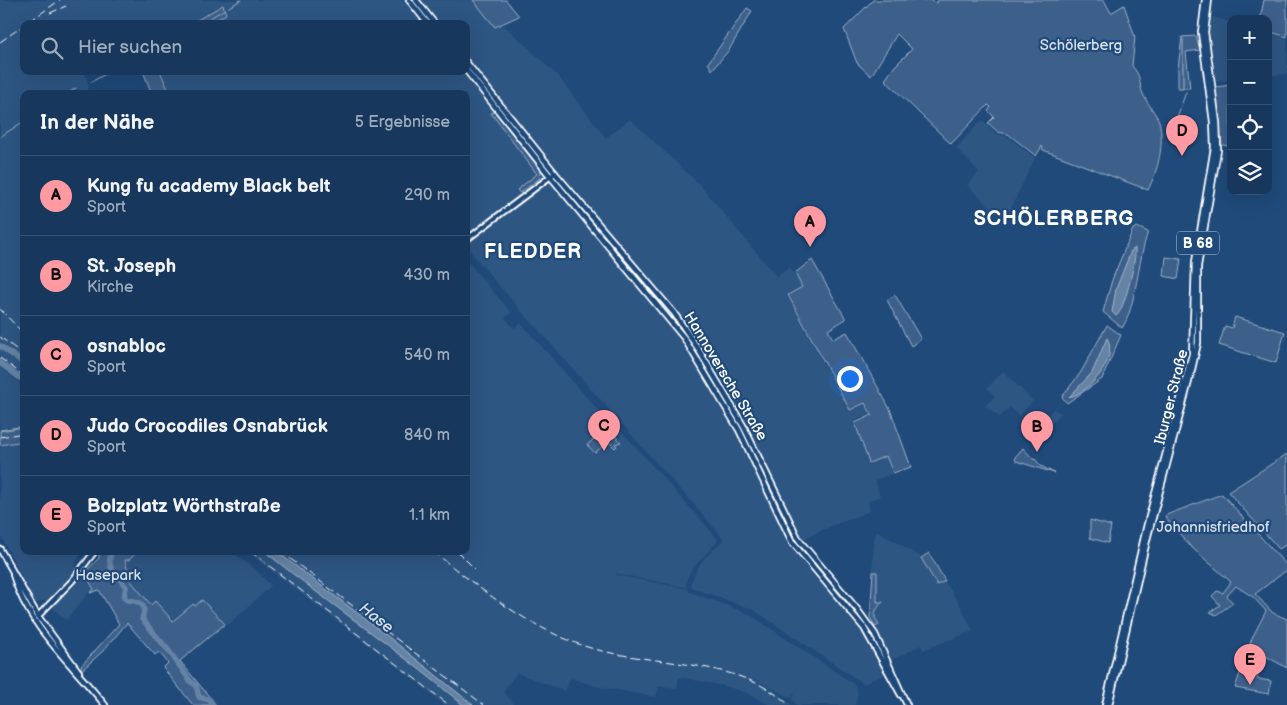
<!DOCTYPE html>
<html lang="de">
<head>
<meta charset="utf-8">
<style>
  body { margin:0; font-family:"Balsamiq Sans",sans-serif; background:#244365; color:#f1f3f6 }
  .controls { position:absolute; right:15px; top:15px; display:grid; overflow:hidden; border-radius:10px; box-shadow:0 5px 20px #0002 }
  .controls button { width:45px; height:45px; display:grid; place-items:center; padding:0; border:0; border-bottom:1px solid #365272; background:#17385c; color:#f1f3f6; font:25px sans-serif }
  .you { position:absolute; left:849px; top:378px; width:18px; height:18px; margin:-12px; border:4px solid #fff; border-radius:50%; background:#1a73e8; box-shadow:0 0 0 8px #1a73e833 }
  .badge { display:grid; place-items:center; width:32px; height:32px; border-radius:50%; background:#ff9aa2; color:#111; font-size:16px; font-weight:700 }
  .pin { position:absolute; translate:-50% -41px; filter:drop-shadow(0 1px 2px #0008) }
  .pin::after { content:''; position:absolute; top:26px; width:18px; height:15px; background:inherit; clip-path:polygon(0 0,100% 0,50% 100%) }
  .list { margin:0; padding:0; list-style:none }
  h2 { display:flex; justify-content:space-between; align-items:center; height:65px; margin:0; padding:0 20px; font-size:21px }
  h2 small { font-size:16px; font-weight:400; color:#9eacbb }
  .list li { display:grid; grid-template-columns:32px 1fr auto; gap:15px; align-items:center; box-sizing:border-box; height:80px; padding:0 20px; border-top:1px solid #365272 }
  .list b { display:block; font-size:19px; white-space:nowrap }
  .list p { margin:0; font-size:16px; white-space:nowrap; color:#9eacbb }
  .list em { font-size:16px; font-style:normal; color:#9eacbb }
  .icon { flex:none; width:28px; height:28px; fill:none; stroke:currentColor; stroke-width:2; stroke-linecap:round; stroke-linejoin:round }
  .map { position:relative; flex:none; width:1287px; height:705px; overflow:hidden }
  .search { position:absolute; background:#17385c; box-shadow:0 5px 20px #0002; left:20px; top:20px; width:450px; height:55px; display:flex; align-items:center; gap:12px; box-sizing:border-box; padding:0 18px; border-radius:10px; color:#9eacbb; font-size:19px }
  .panel { position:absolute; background:#17385c; box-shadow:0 5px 20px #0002; left:20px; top:90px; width:450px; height:465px; border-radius:10px }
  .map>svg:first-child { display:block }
</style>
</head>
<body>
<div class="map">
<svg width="1287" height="705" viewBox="0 0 1287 705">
  <rect width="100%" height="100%" fill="#1f4a7a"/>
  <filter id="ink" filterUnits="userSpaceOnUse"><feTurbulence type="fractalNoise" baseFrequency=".02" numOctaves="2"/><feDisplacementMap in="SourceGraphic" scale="10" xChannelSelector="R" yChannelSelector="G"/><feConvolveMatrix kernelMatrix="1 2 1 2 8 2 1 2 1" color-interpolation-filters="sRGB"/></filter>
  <g filter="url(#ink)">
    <path fill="#2e5683" d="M 0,0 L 473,0 L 495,27 L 504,25 L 557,75 L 606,138 L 630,119 L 699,184 L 777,277 L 790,267 L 802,287 L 787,295 L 823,363 L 850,411 L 865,404 L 870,414 L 855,421 L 855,423 L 868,463 L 886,457 L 892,474 L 875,480 L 880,496 L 868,501 L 870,511 L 831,526 L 793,544 L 855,618 L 870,640 L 884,672 L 883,675 L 864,684 L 754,610 L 693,588 L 690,584 L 701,562 L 723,540 L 720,534 L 494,280 L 466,246 L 466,94 L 170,94 L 160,71 L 466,71 L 466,24 L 24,24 L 24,71 L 84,71 L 89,87 L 86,94 L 24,94 L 24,378 L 0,360 Z
      M 1208,16 L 1231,22 L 1231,80 L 1214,81 L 1207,32 Z
      M 1268,33 L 1287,39 L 1287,74 L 1268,76 Z
      M 982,120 L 997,134 L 1007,136 L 1035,158 L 1005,221 L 967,185 L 979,172 L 956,148 Z
      M 466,260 L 511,312 L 505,318 L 514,328 L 521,323 L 611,425 L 615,424 L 717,538 L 717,542 L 691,570 L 687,578 L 686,587 L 617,574 L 617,569 L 616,575 L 688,589 L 688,591 L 749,614 L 855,685 L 858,693 L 855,705 L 797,705 L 792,699 L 799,687 L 791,698 L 742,673 L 774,691 L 792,705 L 770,705 L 744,692 L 725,686 L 679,677 L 677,688 L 659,686 L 656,697 L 599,687 L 571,678 L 565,691 L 517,673 L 503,691 L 515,705 L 444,705 L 422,686 L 246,551 L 466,551 Z
      M 0,367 L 24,387 L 24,425 L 0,428 Z
      M 1003,371 L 1033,401 L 1019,416 L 1010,407 L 1000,417 L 985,406 L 995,396 L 987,388 Z
      M 1053,409 L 1061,413 L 1038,438 L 1032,432 Z
      M 24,442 L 24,551 L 83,551 L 74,565 L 93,588 L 66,620 L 44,600 L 40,603 L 35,602 L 0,534 L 0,446 Z
      M 876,530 L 921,557 L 937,586 L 945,582 L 961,606 L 973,631 L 923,650 L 921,645 L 893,660 L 870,617 L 874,539 Z
      M 138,551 L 231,551 L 258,572 L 271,586 L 227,626 L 202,600 L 195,607 L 192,604 L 173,621 L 155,601 L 151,605 L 130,580 L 125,560 L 129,560 Z"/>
    <path fill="#3c618b" stroke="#9eb0c5" d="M 473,0 L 506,0 L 519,16 L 495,27 Z
      M 873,0 L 932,0 L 937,3 L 938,0 L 1104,0 L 1111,13 L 1124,5 L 1135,37 L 1132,66 C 1142,77 1138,82 1143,94 C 1147,103 1156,114 1159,121 C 1165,144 1158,170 1148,190 L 1043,150 L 1042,146 L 1036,156 L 1008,134 L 998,132 L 988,123 L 994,117 L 988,111 L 991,107 L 988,105 L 951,144 L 885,80 L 894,67 L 912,49 L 897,34 L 871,76 L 857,63 L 844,29 Z
      M 1264,0 L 1287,0 L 1287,37 L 1268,31 L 1268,19 L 1260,19 Z
      M 223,5 L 226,14 L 209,24 L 192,23 Z
      M 747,8 L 752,11 L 729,50 L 712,70 L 708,63 Z
      M 1196,36 L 1200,50 L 1186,52 L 1190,88 L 1178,88 L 1178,68 L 1182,37 Z
      M 143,71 L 160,71 L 170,94 L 152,94 Z
      M 1231,85 L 1231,153 L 1230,146 L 1222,145 L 1215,87 Z
      M 495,112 L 541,171 L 540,178 L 520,193 L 517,190 L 537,174 L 491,113 Z
      M 1137,227 L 1148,232 C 1138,259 1136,308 1122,328 L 1103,312 L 1112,280 L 1133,229 Z
      M 1166,257 L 1181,259 L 1178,279 L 1164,276 Z
      M 812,260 L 846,319 L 828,330 L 833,339 L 847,332 L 890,409 L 911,467 L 893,473 L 886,456 L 869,463 L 855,423 L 872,415 L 865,403 L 850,410 L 788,295 L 802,287 L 795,273 Z
      M 895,295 L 921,339 L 911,346 L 887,300 Z
      M 1235,317 L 1285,332 L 1276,363 L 1219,345 L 1225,326 L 1232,328 Z
      M 1107,325 L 1121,335 L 1102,379 L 1067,403 L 1062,397 L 1081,372 Z
      M 24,427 L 24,441 L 0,445 L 0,431 Z
      M 607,428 L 609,430 L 603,435 L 607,439 L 613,434 L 621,442 L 615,444 L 617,446 L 615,448 L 608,441 L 595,453 L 587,445 Z
      M 1023,448 L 1034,460 L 1035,459 L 1041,466 L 1054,473 L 1016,461 L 1015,457 Z
      M 1287,454 L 1287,544 L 1279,549 L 1228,492 Z
      M 1222,494 L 1287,566 L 1287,570 L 1255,594 L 1273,613 L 1287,619 L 1287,668 L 1262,654 L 1257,679 L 1271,681 L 1269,694 L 1235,688 L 1252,638 L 1266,611 L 1253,597 L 1236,586 L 1227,596 L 1233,603 L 1216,615 L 1210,612 L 1220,605 L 1212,596 L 1217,591 L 1223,593 L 1231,582 L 1190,546 L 1165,517 L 1166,515 Z
      M 1090,520 L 1111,526 L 1108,543 L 1090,538 Z
      M 99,551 L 138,551 L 129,560 L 125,560 L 130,580 L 151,605 L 155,601 L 173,621 L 193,604 L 195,606 L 202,600 L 225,624 L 180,661 L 216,705 L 193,705 L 163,668 L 168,663 L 159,652 L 155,655 L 127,623 L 103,651 L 82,670 L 81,666 L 119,624 L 99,590 L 90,593 L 94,589 L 84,573 L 99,558 Z
      M 929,553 L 945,581 L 937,585 L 921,558 Z
      M 873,572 L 877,572 L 877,602 L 883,602 C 875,609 872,616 879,625 L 875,627 L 870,617 Z"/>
    <path fill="#6583a4" stroke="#a3b5c8" d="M 1135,248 C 1137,258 1124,312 1116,316 L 1112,312 L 1116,289 L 1131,251 Z
      M 1107,338 C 1119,359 1089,393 1069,397 L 1092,373 Z
      M 264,551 L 276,551 L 385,634 L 473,705 L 463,705 C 399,650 329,604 264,551 Z"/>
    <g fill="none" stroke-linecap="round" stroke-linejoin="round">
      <path stroke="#a3b5c8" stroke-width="1" d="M 229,7 L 241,0
        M 200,24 L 225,9
        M 1183,39 L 1183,88
        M 91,82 L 111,71
        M 67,94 L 76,88
        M 1176,120 L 1186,92
        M 0,137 L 24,121
        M 0,430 L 24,426"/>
      <path stroke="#6583a4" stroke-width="5.5" d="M 0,346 L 24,363
        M 0,363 L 24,381
        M 111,551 C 106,572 117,573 126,587 L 124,597 L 127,600 C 141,601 147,604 142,619 L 169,651 L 191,682 L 196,685 L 199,697 L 210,700 L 213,705"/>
      <defs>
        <path id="tertiary" d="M 466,240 L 555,173
          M 38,616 L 72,581 L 95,551"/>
        <path id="secondary" d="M 409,0 L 428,24
          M 416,0 L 435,24
          M 466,62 L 555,173 L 674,313 L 697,347 L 744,427 L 799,540 L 857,609 L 875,634 L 907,705
          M 466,70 L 550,176 L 684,338 L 739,430 L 792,542 L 864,628 L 901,695
          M 0,549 L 38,616 L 79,672
          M 13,575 C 28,627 72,664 105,705"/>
        <path id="primary" d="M 1105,705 L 1147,524 L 1192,354 L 1195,262 L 1214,147 L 1213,122 L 1201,32 L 1205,0
          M 1109,705 L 1148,536 L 1191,374 L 1198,343 L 1198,266 L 1218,150 L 1217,123 L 1205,32 L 1209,0"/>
      </defs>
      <use href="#tertiary" stroke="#fff" stroke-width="8"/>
      <use href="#secondary" stroke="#fff" stroke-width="8"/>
      <use href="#primary" stroke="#fff" stroke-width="8"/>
      <use href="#tertiary" stroke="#1f4a7a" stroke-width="4"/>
      <use href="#secondary" stroke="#1f4a7a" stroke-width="4.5"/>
      <use href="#primary" stroke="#1f4a7a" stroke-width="4.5"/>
      <path stroke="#fff" stroke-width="1" stroke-dasharray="8 4" stroke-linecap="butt" d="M 50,13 L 66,6
        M 0,42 L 60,0
        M 0,309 L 24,334
        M 0,337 L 24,355
        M 0,358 L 24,376
        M 0,437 L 24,433
        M 250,551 L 449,705
        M 280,551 L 484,705
        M 433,551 C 478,588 528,627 584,646 C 649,667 737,656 789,705
        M 457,551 L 475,569"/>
    </g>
  </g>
  <g text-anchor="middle" stroke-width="4.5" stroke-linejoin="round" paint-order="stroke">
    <rect fill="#1f4a7a" stroke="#bcc9d7" stroke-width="1" x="1177" y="231.5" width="42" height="23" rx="4"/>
    <g font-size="14" font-weight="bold" fill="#fff">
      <text x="1198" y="248">B 68</text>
    </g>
    <g font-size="15" fill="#d8dfe8" stroke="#1f4a7a">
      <text x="1081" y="50">Schölerberg</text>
      <text x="1213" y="532">Johannisfriedhof</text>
      <text x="108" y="580">Hasepark</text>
    </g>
    <g font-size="15" fill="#fff" stroke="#1f4a7a">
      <text transform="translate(726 376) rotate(59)" y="5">Hannoversche Straße</text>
      <text transform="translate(1171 397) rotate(-76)" y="5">Iburger Straße</text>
    </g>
    <g font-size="16" font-style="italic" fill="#d8e0e8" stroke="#1f4a7a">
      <text transform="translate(377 617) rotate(38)" y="6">Hase</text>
    </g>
    <g font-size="20" font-weight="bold" letter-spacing="1" fill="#fff" stroke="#1f4a7a">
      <text x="1054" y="225">SCHÖLERBERG</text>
      <text x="533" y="258">FLEDDER</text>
    </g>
  </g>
</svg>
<div class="controls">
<button>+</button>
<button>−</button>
<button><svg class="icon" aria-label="locate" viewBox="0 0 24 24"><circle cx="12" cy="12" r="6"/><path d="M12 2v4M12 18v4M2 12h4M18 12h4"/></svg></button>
<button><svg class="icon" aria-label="layers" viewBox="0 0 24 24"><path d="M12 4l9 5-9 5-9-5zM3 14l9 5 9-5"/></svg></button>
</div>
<div class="you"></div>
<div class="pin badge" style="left:810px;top:247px">A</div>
<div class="pin badge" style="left:1037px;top:452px">B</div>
<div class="pin badge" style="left:604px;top:451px">C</div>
<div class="pin badge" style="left:1182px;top:156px">D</div>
<div class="pin badge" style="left:1250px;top:685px">E</div>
<div class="search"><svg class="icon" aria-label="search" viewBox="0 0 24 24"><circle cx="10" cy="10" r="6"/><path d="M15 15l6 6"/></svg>Hier suchen</div>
<section class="panel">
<h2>In der Nähe<small>5 Ergebnisse</small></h2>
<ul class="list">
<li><span class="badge">A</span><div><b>Kung fu academy Black belt</b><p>Sport</p></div><em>290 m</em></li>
<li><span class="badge">B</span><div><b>St. Joseph</b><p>Kirche</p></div><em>430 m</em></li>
<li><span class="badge">C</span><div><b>osnabloc</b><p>Sport</p></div><em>540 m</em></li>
<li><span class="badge">D</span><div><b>Judo Crocodiles Osnabrück</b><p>Sport</p></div><em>840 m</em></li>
<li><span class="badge">E</span><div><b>Bolzplatz Wörthstraße</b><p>Sport</p></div><em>1.1 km</em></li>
</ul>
</section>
</div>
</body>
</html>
